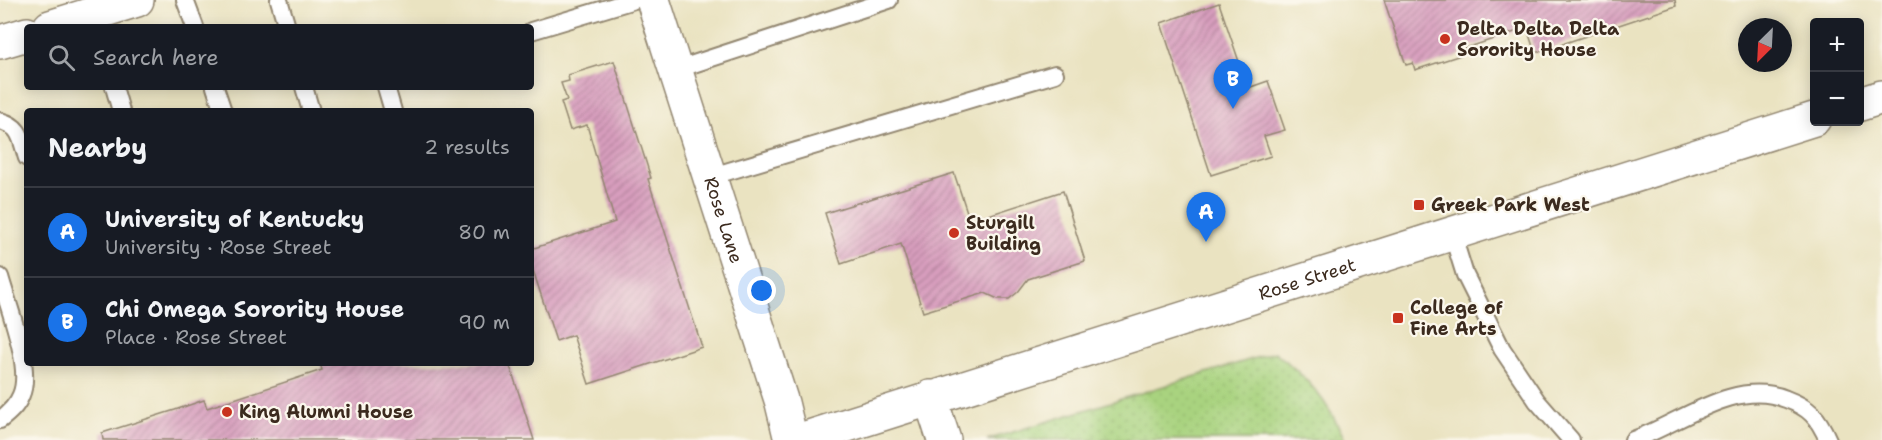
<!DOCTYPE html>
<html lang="en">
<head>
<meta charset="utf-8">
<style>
  body { margin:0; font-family:"Shantell Sans",sans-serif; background:#242831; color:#f1f3f6 }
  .controls { position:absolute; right:18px; top:18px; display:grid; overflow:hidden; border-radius:6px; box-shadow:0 3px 15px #0003 }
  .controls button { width:54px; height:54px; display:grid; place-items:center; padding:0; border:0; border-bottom:2px solid #363941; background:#171b24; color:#f1f3f6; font:30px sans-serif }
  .compass { position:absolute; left:1738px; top:18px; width:54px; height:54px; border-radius:50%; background:#171b24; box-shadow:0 3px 15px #0003; rotate:204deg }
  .you { position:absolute; left:762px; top:291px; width:21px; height:21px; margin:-15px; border:4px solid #fff; border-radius:50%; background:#1a73e8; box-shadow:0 0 0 9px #1a73e833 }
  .badge { display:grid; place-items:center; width:39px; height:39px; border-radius:50%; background:#1a73e8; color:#fff; font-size:20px; font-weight:700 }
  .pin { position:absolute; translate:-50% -50px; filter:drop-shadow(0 2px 3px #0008) }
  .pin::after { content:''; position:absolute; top:32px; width:21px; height:18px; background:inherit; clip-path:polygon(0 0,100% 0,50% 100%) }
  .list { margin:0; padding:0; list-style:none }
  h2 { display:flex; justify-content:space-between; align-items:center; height:78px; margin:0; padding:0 24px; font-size:26px }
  h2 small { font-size:20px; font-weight:400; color:#9ea1a6 }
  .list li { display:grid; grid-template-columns:39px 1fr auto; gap:18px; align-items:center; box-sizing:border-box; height:90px; padding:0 24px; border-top:2px solid #363941 }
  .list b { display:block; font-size:22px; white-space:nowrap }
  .list p { margin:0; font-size:20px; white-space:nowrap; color:#9ea1a6 }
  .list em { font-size:20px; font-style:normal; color:#9ea1a6 }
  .icon { flex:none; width:33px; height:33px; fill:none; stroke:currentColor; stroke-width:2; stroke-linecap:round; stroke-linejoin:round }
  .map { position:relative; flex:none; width:1882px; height:440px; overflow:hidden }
  .search { position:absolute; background:#171b24; box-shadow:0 3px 15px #0003; left:24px; top:24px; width:510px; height:66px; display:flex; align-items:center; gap:15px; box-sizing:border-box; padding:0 21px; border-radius:6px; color:#9ea1a6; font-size:22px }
  .panel { position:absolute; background:#171b24; box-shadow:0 3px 15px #0003; left:24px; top:108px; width:510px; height:258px; border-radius:6px }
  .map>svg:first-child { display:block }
</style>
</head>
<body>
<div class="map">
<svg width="1882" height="440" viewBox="0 0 1882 440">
  <defs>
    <pattern id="grass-dots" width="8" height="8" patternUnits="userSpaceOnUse" patternTransform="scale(1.5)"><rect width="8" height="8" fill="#a9d37f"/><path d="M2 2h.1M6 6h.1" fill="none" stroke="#92b56d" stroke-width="1.8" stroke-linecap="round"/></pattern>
    <pattern id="building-hatch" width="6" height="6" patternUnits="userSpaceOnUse" patternTransform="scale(1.5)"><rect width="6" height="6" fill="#d89ebe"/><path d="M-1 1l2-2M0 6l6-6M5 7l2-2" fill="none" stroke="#b0819a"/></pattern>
  </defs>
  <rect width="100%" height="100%" fill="#fbf7ec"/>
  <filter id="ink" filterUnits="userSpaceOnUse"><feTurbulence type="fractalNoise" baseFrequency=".0167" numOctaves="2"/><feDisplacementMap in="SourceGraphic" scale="12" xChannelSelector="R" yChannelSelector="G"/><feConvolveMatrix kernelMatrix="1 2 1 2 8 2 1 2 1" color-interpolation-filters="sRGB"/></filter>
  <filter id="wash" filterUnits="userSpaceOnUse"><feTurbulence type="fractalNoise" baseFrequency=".008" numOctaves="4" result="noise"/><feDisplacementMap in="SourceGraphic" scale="24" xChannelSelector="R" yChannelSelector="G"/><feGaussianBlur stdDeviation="1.35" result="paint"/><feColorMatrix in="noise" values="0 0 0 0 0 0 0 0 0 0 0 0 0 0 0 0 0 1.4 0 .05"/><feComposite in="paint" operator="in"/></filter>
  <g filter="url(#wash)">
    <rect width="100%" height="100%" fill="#eae3c1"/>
    <path fill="url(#grass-dots)" stroke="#727e4e" stroke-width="1.5" d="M 1275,352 C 1309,379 1327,400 1345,440 L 987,440 Z"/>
    <g id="blocks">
      <path fill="url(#building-hatch)" d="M 1384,0 L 1675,0 L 1676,6 L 1535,53 L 1527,28 L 1460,50 L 1461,55 L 1415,70 L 1413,63 L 1406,65 Z
        M 1219,3 L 1248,88 L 1268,81 L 1285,130 L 1264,136 L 1271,156 L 1211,175 L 1161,23 Z
        M 614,61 L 651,178 L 648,179 L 702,347 L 589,384 L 573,335 L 556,341 L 531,264 L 531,249 L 615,222 L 587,125 L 570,130 L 561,102 L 567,100 L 561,83 L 569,81 L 568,75 Z
        M 954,173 L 970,221 L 1063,191 L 1085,261 L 1028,279 L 1018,292 L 1009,299 L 998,299 L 985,293 L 923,312 L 901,244 L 841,264 L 825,213 Z
        M 320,363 L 509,363 L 534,440 L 103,440 L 102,433 L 175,410 L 204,400 L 207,408 L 322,370 Z"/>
    </g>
  </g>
  <g filter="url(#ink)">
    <use href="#blocks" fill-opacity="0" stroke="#928670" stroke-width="1.5"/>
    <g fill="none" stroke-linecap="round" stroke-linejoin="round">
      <defs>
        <path id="service" d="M 185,0 L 195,27
          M 279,0 L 287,27
          M 531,31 L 634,0
          M 675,70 L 889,0
          M 114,87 L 121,111
          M 215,87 L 223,111
          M 304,87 L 311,111
          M 386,87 L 393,111
          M 0,121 C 21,126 21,139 27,158
          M 709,177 L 1055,74
          M 1452,233 L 1465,275 L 1502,349 L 1537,401 L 1571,440
          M 0,277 C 8,306 33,368 21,395 C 17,406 9,413 0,420
          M 1633,440 C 1681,423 1734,378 1786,399 C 1810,408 1818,417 1828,440"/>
        <g id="minor">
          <path id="s1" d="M 653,0 L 782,403 L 791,440"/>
          <path d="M 50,27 L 137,0"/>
          <path d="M 0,42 L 27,34"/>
          <path d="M 930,397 L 944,440"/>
        </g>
        <g id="tertiary">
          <path d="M 1860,104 L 1882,97"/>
          <path id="s2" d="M 800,440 L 1814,119"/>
        </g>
      </defs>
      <use href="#service" stroke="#928670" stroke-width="20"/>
      <use href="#minor" stroke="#928670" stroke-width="36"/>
      <use href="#tertiary" stroke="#928670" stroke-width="36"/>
      <use href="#service" stroke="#fff" stroke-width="16"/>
      <use href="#minor" stroke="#fff" stroke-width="33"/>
      <use href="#tertiary" stroke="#fff" stroke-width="33"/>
    </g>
  </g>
  <g fill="#c8321e" stroke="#fbf7ec" stroke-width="2">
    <circle cx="1445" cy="39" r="6"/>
    <rect x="1413" y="199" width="12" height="12" rx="3"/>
    <circle cx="954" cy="233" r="6"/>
    <rect x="1392" y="312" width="12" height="12" rx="3"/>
    <circle cx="227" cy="412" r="6"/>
  </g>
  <g text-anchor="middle" stroke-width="4.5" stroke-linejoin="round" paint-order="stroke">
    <g font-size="18" font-weight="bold" fill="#3b2a1e" stroke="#fbf7ec" text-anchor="start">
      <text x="1457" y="35">Delta Delta Delta<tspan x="1457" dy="21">Sorority House</tspan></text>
      <text x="1431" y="211">Greek Park West</text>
      <text x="966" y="229">Sturgill<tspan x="966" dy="21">Building</tspan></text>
      <text x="1410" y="314">College of<tspan x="1410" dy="21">Fine Arts</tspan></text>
      <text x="239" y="418">King Alumni House</text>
    </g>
    <g font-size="18" fill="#3b2a1e" stroke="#fbf7ec">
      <text dy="6" stroke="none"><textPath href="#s1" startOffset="231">Rose Lane</textPath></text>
      <text dy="6" stroke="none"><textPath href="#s2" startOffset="532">Rose Street</textPath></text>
    </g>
  </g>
</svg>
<div class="controls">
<button>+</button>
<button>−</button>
</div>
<svg class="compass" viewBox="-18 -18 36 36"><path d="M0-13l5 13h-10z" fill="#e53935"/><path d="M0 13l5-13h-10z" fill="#9ea1a6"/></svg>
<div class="you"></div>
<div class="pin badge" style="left:1206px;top:242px">A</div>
<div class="pin badge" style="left:1233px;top:109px">B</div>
<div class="search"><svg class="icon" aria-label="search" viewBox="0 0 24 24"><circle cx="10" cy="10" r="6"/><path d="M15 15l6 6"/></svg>Search here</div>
<section class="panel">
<h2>Nearby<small>2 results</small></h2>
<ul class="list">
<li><span class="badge">A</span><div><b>University of Kentucky</b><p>University · Rose Street</p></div><em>80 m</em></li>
<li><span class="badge">B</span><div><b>Chi Omega Sorority House</b><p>Place · Rose Street</p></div><em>90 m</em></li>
</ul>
</section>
</div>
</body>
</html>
